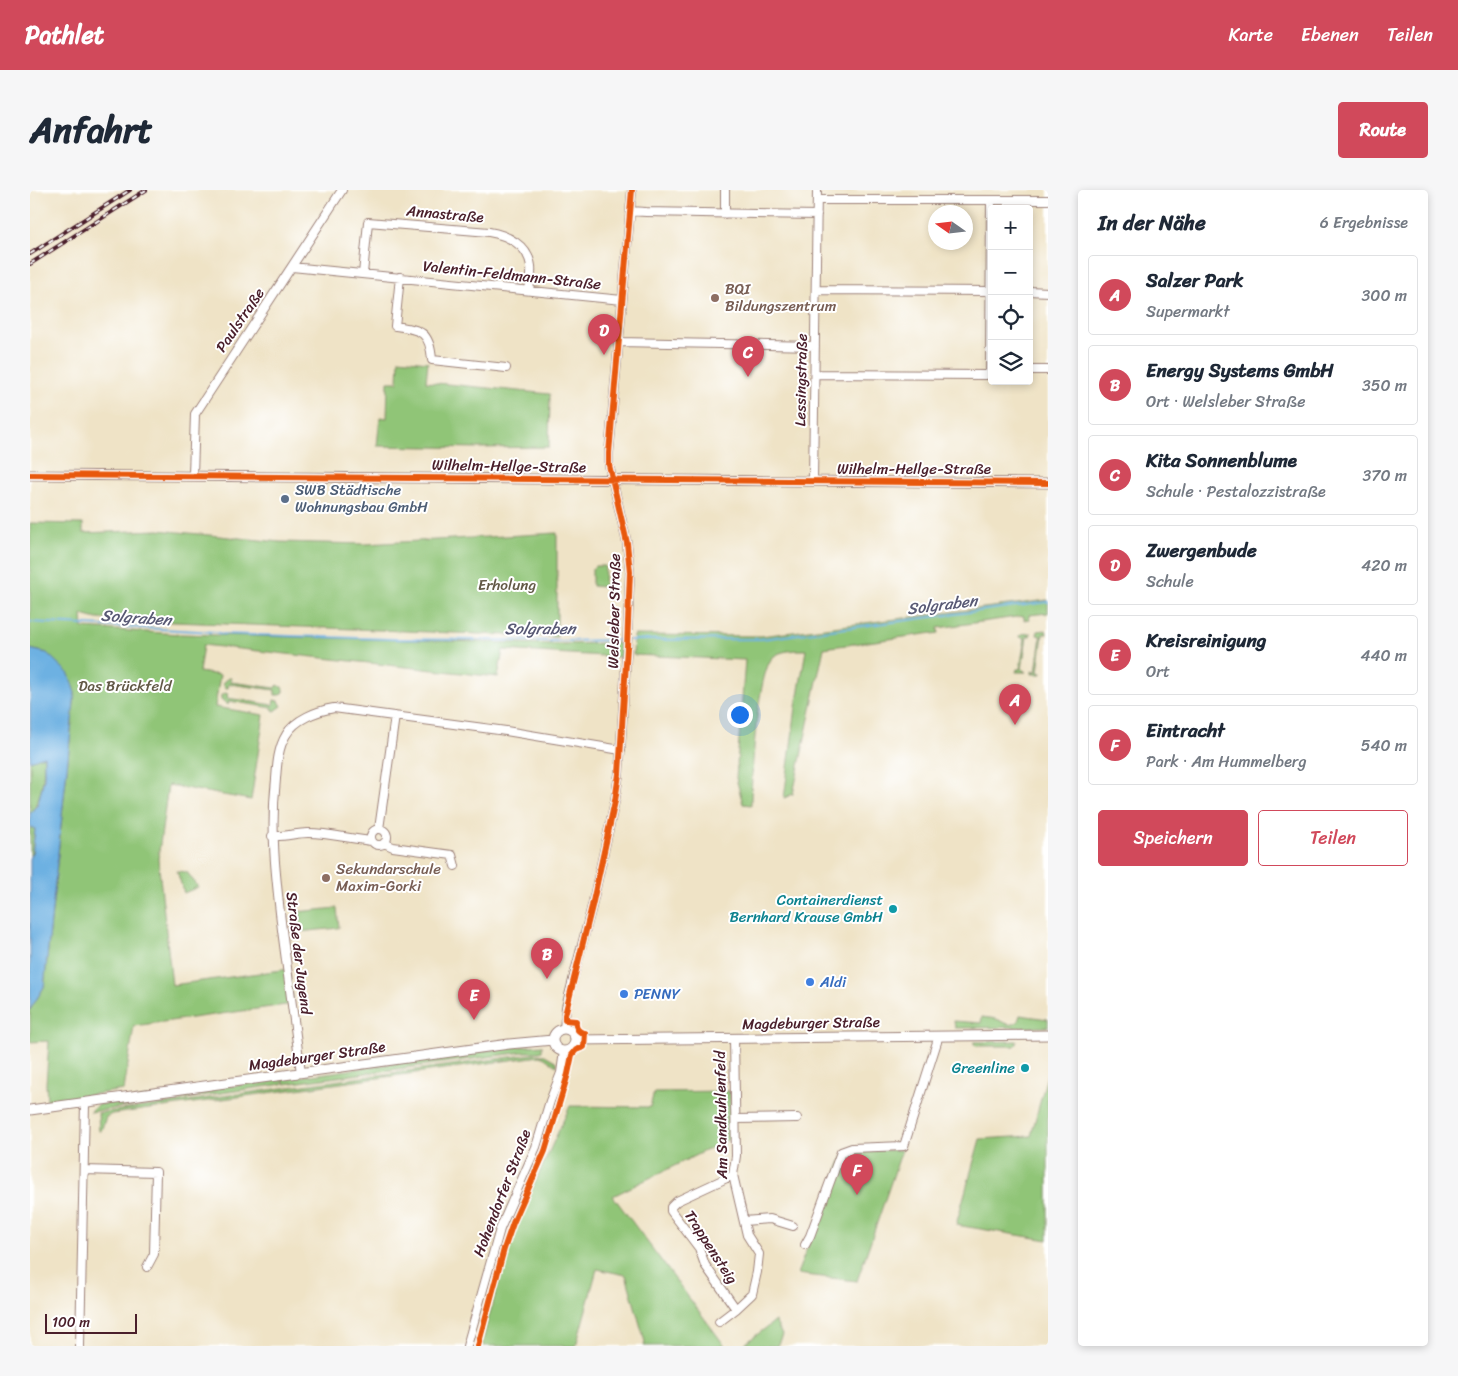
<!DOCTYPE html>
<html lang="de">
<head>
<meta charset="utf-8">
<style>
  body { margin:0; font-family:Sriracha,sans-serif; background:#f6f6f7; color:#1f2937 }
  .controls { position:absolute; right:15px; top:15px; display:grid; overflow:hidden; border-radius:5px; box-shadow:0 2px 8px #0003 }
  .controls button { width:45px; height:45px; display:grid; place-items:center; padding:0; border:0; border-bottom:1px solid #e0e1e3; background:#fff; color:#1f2937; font:25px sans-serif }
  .compass { position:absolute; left:898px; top:15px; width:45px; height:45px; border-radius:50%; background:#fff; box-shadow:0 2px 8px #0003; rotate:284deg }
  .scale { position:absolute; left:15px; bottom:12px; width:92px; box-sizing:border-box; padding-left:5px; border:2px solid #4a1f2b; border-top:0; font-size:14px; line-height:18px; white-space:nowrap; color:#4a1f2b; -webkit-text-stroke:4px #fff; paint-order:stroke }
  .you { position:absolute; left:709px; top:524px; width:18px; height:18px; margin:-12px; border:4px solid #fff; border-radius:50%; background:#1a73e8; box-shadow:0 0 0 8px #1a73e833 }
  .badge { display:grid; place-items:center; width:32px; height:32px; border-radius:50%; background:#d1495b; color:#fff; font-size:16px; font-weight:700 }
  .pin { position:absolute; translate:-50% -41px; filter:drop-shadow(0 1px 2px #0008) }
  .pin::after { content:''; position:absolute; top:26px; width:18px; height:15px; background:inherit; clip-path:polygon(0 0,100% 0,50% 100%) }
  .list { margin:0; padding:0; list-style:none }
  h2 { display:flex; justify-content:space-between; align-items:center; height:65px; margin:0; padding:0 20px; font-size:21px }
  h2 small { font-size:16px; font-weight:400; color:#747a83 }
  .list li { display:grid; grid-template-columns:32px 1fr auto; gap:15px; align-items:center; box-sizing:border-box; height:80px; margin:0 10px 10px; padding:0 10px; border:1px solid #e0e1e3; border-radius:5px }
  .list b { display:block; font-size:19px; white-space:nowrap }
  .list p { margin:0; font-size:16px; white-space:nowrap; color:#747a83 }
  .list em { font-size:16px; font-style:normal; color:#747a83 }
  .actions { display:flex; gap:10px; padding:15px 20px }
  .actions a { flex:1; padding:11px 0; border:1px solid #d1495b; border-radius:5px; text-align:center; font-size:18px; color:#d1495b }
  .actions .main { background:#d1495b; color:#fff }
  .icon { flex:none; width:28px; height:28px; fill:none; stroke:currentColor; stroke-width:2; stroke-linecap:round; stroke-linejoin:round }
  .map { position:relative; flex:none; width:1018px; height:1156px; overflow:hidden; border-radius:5px }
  header { display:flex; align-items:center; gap:30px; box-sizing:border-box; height:70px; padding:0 25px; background:#d1495b; color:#fff }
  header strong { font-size:24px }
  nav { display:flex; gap:28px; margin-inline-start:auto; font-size:18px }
  .intro { display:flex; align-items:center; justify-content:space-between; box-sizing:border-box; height:120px; padding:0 30px }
  h1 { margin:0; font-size:35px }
  .button { padding:12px 22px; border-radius:5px; background:#d1495b; color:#fff; font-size:18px; font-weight:700 }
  main { display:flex; gap:30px; padding:0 30px }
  aside { flex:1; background:#fff; border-radius:5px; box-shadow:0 2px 8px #0003 }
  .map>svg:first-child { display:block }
</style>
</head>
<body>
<header>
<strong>Pathlet</strong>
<nav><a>Karte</a><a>Ebenen</a><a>Teilen</a></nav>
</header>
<div class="intro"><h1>Anfahrt</h1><a class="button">Route</a></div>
<main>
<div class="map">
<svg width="1018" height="1156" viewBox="0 0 1018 1156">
  <rect width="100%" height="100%" fill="#fff"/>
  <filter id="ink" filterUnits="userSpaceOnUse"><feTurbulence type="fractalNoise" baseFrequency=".02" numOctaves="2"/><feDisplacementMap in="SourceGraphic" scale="10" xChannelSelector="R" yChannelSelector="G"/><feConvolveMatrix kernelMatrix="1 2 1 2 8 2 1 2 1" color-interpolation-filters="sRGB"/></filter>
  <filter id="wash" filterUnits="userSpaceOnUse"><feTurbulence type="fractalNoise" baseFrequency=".0096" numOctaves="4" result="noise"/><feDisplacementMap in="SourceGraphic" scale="20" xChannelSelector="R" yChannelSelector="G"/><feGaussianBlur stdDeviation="1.12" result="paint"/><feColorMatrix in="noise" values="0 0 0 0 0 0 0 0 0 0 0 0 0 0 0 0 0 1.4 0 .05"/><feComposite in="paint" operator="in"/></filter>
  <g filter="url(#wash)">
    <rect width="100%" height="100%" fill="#efe3c6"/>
    <path fill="#90c577" stroke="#6d7251" d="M 369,169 L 398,172 L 396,192 L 520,204 L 519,257 L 448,258 L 347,256 L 350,227 L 357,228 L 358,192 L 368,192 Z
      M 0,333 L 53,334 L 53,343 L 128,340 L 250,352 L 336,354 L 527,343 L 527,447 L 67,429 L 52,425 L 53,438 L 149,444 L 526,454 L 591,453 L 590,467 L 473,460 L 468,487 L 173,455 L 169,482 L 190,485 L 185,517 L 234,525 L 221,610 L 138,595 L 128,669 L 142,795 L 259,779 L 263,814 L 104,836 L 94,900 L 17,911 L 16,894 L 19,851 L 0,852 L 0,820 L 14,797 L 45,503 L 17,463 L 0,459 Z
      M 565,376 L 575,376 L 574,397 L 562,396 L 562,379 Z
      M 1018,410 L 1018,423 L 999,425 L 999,429 L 994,430 L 994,426 L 908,438 L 909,443 L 903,444 L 903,443 L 794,458 L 763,604 L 754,608 L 766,517 L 776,460 C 766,460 751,460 743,467 C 727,482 721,590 721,615 L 713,614 L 706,588 L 715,470 L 603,465 L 604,445 L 731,446 Z
      M 1016,440 L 1017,444 L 1013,444 L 1008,482 L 1012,483 L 1012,484 L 1002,484 L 1002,481 L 1006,482 L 1011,446 L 1007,445 L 1008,441 Z
      M 1001,443 L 1000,446 L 997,446 L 992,479 L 996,482 L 986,482 L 987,479 L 990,479 L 995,448 L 990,447 L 991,444 Z
      M 199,488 L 201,488 L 201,492 L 245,498 L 248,495 L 253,498 L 254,502 L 251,505 L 245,505 L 245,500 L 199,494 L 198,498 L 195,498 L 193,493 Z
      M 195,503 L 198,504 L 197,508 L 243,515 L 244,510 L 249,511 L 252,516 L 245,521 L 243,520 L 243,518 L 199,511 L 198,515 L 191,509 L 191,505 Z
      M 14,565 C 14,587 13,606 0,624 L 0,571 Z
      M 0,637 L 5,638 L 2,664 L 0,666 Z
      M 147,681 L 157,682 L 168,697 L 154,703 Z
      M 307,718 L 309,738 L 268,742 L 266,722 Z
      M 990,825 L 1018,829 L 1018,837 L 925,838 L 924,831 L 951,833 L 952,827 C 957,828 965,828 969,830 C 976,834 980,837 988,831 Z
      M 987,851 L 987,854 L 985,856 L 946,856 L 944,854 L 944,852 Z
      M 512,855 L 512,861 L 510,862 L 494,862 L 255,894 L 254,889 L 482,857 Z
      M 503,864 L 515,865 L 527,872 L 527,876 C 520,873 517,868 510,866 L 119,919 L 82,924 L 76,927 L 71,941 L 69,941 L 68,923 Z
      M 1018,882 L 1018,1050 L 926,1035 L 950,949 L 1001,946 Z
      M 253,889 L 253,894 L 60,922 L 67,915 L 119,907 L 120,910 L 122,907 Z
      M 700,901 L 701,948 L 583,1006 L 695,1156 L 614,1156 L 615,1152 L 596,1085 L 567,1079 L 546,1156 L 452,1156 L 457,1133 L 486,1034 L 540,916 L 620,917 L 624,902 Z
      M 872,960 L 827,1091 L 767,1084 L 814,963 L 822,961 Z
      M 745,1131 L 752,1145 L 747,1156 L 712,1156 Z"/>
    <path fill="#6db1e2" stroke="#5c6886" d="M 0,459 L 17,463 L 39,484 L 45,503 L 14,797 L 0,820 L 0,666 L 2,664 L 5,639 L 0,637 L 0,624 L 8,613 L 14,588 L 14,566 L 0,571 Z"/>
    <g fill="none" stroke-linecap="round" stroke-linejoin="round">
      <path stroke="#6db1e2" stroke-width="2" d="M 0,432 L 186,442 L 192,444 L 362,449 L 525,451 L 596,450
        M 600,450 L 731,449 L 1018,412"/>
    </g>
  </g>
  <g filter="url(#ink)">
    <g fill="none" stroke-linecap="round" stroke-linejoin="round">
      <defs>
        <path id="minor" d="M 787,10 L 1018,10
          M 600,21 L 616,22 L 787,25
          M 695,24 L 695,0
          M 262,77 L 592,110
          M 333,84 L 338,32 L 459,42 C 477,45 498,55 501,76 C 502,84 500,93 499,100
          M 370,87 L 365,136 C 391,140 400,141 402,170 L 476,178
          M 786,100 L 962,101
          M 999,101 L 1018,102
          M 589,152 L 785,156
          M 999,180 L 1018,180
          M 960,182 L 961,10
          M 785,184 L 956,185 L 962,181
          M 163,285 L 165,224 L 312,0
          M 783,291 L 787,0
          M341 647a8 8 0 1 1 16 0a8 8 0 1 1-16 0Z
          M 349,639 L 365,526
          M 242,646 C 255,647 266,643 278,643 C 299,643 321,649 342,651
          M 354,653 L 363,657 L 422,665 L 425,676
          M 534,839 L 536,817 L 562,716 L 585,611 L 589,584 L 597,457 L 600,382 L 597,353 L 579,275 L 579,263 L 602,0
          M 271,883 C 265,835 258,788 252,740 C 246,689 240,641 246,589 C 247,575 248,558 256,545 C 265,529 287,521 304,518 L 476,541 L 591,560
          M 706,929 L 767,928
          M 54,980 L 126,982 L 124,1064 L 117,1077
          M 703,985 L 647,1011 L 641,1017 L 641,1021 L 669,1058 L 675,1075 L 706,1119
          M 714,1031 L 740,1029 L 763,1036
          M 775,1055 L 780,1046 L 811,962 L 822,958 L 874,956 L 907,852 L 908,846
          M 689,1132 L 706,1119 L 722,1104 L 727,1082 L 729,1064 L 717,1045 L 703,985 L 706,966 L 704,848
          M 50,1156 L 55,913
          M 437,1156 L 470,1039 L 506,957 L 520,911 L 531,883 L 534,861"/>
        <path id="major" d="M 0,285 L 1018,293
          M523 850a11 11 0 1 1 22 0a11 11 0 1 1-22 0Z
          M 545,850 L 1018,845
          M 0,920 L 479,854 L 523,850"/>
      </defs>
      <use href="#minor" stroke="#9c8178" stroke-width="10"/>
      <use href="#major" stroke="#9c8178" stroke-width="11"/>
      <use href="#minor" stroke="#fff" stroke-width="8"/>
      <use href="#major" stroke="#fff" stroke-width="9"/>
      <defs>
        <path id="rail" d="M 0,64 L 100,0
          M 0,74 L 116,0"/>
      </defs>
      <use href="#rail" stroke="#4a1f2b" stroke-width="4"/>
      <use href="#rail" stroke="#fff" stroke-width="2" stroke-dasharray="5.5" stroke-linecap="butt"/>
      <defs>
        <path id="cycleway" d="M 0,285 L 1018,293
          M 448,1156 L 474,1059 L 483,1033 L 515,961 L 538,884 L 542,865 L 546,860 L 554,857 L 555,843 C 548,843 545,837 546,831 L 535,830 L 535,825 L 562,716 L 585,611 L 589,584 L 597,457 L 600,382 L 597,353 L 579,275 L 579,263 L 602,0"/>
      </defs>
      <use href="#cycleway" stroke="#fff" stroke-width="9"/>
      <use href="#cycleway" stroke="#e8590c" stroke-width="6"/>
    </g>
  </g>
  <g fill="#8d6e63" stroke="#fff" stroke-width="2">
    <circle cx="685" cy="108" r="5"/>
    <circle cx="296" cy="688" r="5"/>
  </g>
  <circle fill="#5c6f8a" stroke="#fff" stroke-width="2" cx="255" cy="309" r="5"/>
  <g fill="#0f9aa8" stroke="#fff" stroke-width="2">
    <circle cx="863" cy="719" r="5"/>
    <circle cx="995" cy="878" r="5"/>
  </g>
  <g fill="#3f7fe0" stroke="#fff" stroke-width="2">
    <circle cx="780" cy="792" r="5"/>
    <circle cx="594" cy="804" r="5"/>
  </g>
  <g text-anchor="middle" stroke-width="4" stroke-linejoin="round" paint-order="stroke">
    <g font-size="15" fill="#4a1f2b" stroke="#fff">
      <text transform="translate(415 24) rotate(5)" y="5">Annastraße</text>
      <text transform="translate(482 85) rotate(6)" y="5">Valentin-Feldmann-Straße</text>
      <text transform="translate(210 130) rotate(-56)" y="5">Paulstraße</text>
      <text transform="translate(771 190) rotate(-89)" y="5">Lessingstraße</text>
      <text transform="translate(479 276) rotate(1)" y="5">Wilhelm-Hellge-Straße</text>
      <text x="884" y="284">Wilhelm-Hellge-Straße</text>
      <text transform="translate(584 421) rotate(-89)" y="5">Welsleber Straße</text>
      <text transform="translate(269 763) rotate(83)" y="5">Straße der Jugend</text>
      <text transform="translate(781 833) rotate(-1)" y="5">Magdeburger Straße</text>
      <text transform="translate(287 866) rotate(-8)" y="5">Magdeburger Straße</text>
      <text transform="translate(691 925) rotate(-91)" y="5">Am Sandkuhlenfeld</text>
      <text transform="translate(472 1003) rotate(-69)" y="5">Hohendorfer Straße</text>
      <text transform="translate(681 1057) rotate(57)" y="5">Trappensteig</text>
    </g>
    <g font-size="15" fill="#785e54" stroke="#fff" text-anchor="start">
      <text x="695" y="104">BQI<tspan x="695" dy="17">Bildungszentrum</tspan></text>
      <text x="306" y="684">Sekundarschule<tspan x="306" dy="17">Maxim-Gorki</tspan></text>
    </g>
    <g font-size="15" fill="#4e5e75" stroke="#fff" text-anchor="start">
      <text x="265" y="305">SWB Städtische<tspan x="265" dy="17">Wohnungsbau GmbH</tspan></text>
    </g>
    <g font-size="15" fill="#625946" stroke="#fff">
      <text x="477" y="400">Erholung</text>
      <text x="95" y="501">Das Brückfeld</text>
    </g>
    <g font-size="15" fill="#0d838f" stroke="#fff" text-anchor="end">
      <text x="853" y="715">Containerdienst<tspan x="853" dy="17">Bernhard Krause GmbH</tspan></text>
      <text x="985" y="883">Greenline</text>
    </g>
    <g font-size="15" fill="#366cbe" stroke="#fff" text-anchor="start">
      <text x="790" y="797">Aldi</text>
      <text x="604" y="809">PENNY</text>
    </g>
    <g font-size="16" font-style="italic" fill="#585974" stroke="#fff">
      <text transform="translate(912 414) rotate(-7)" y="6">Solgraben</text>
      <text transform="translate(106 427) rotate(4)" y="6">Solgraben</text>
      <text x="510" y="444">Solgraben</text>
    </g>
  </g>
</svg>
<div class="controls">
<button>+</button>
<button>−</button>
<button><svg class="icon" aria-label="locate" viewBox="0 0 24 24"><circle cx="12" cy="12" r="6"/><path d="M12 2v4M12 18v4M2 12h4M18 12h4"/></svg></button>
<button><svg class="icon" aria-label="layers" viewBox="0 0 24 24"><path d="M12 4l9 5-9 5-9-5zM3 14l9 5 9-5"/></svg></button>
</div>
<svg class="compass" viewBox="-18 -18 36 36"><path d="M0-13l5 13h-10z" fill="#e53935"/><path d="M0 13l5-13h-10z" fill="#747a83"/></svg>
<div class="scale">100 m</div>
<div class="you"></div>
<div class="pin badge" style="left:985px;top:535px">A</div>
<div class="pin badge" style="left:517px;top:789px">B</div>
<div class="pin badge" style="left:718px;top:187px">C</div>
<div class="pin badge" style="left:574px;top:165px">D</div>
<div class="pin badge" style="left:444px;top:830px">E</div>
<div class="pin badge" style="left:827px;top:1005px">F</div>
</div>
<aside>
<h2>In der Nähe<small>6 Ergebnisse</small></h2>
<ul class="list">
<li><span class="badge">A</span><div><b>Salzer Park</b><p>Supermarkt</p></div><em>300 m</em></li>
<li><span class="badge">B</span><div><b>Energy Systems GmbH</b><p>Ort · Welsleber Straße</p></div><em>350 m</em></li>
<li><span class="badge">C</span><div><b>Kita Sonnenblume</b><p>Schule · Pestalozzistraße</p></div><em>370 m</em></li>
<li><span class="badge">D</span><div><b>Zwergenbude</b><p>Schule</p></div><em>420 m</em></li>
<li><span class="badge">E</span><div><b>Kreisreinigung</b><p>Ort</p></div><em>440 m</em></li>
<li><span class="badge">F</span><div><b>Eintracht</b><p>Park · Am Hummelberg</p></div><em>540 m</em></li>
</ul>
<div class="actions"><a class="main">Speichern</a><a>Teilen</a></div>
</aside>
</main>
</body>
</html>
